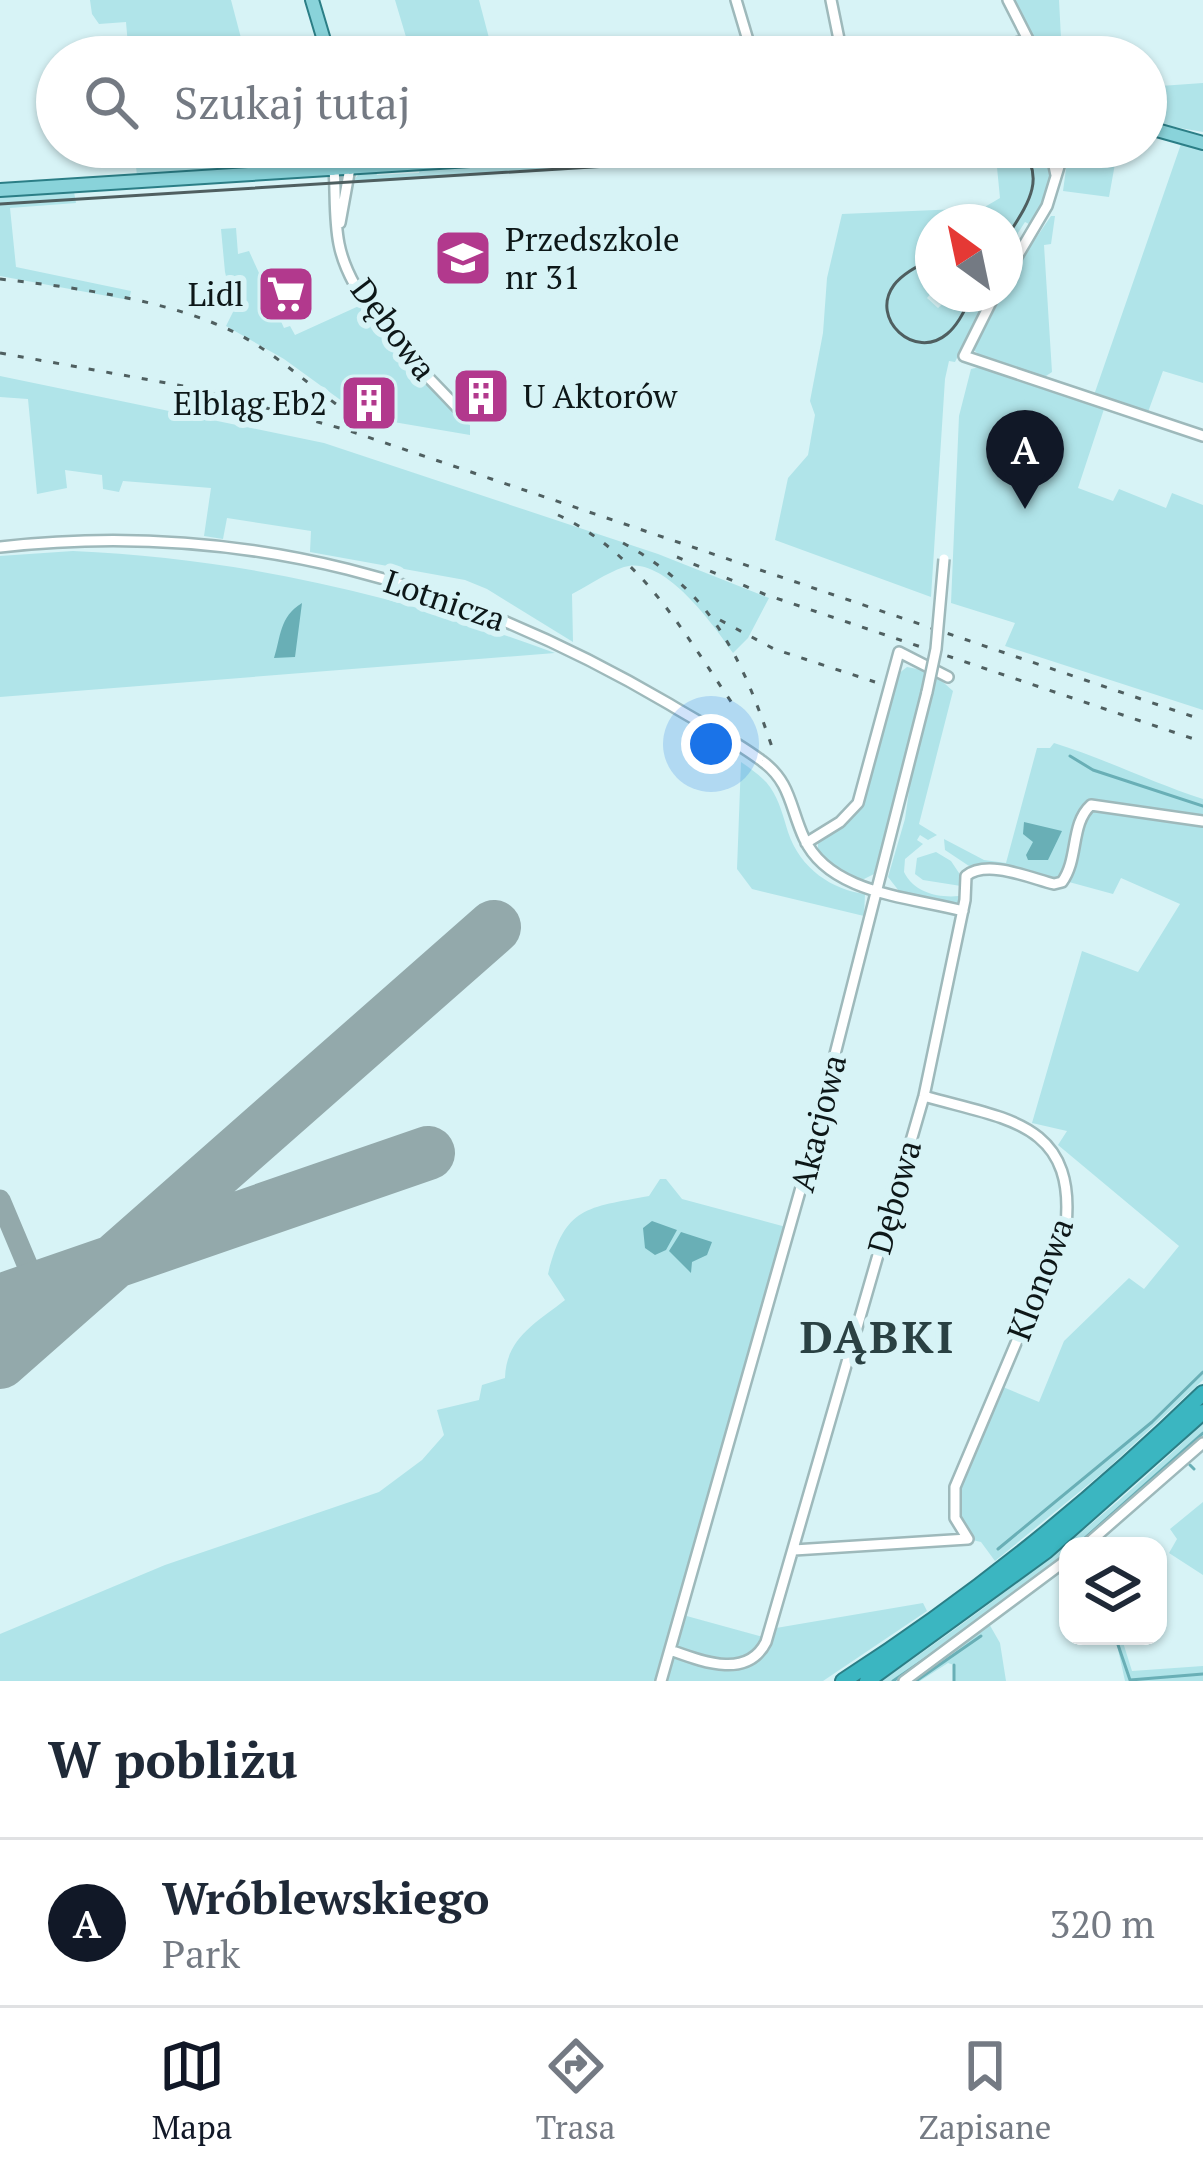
<!DOCTYPE html>
<html lang="pl">
<head>
<meta charset="utf-8">
<style>
  body { margin:0; font-family:"PT Serif",serif; background:#f6f6f7; color:#1f2937 }
  .controls { position:absolute; right:36px; bottom:36px; display:grid; overflow:hidden; border-radius:24px; box-shadow:0 3px 9px #0004 }
  .controls button { width:108px; height:108px; display:grid; place-items:center; padding:0; border:0; border-bottom:3px solid #e0e1e3; background:#fff; color:#1f2937; font:60px sans-serif }
  .compass { position:absolute; left:915px; top:204px; width:108px; height:108px; border-radius:50%; background:#fff; box-shadow:0 3px 9px #0004; rotate:327deg }
  .you { position:absolute; left:711px; top:744px; width:42px; height:42px; margin:-30px; border:9px solid #fff; border-radius:50%; background:#1a73e8; box-shadow:0 0 0 18px #1a73e833 }
  .badge { display:grid; place-items:center; width:78px; height:78px; border-radius:50%; background:#111827; color:#fff; font-size:39px; font-weight:700 }
  .pin { position:absolute; translate:-50% -99px; filter:drop-shadow(0 3px 6px #0008) }
  .pin::after { content:''; position:absolute; top:63px; width:42px; height:36px; background:inherit; clip-path:polygon(0 0,100% 0,50% 100%) }
  .list { margin:0; padding:0; list-style:none }
  h2 { display:flex; justify-content:space-between; align-items:center; height:156px; margin:0; padding:0 48px; font-size:51px }
  h2 small { font-size:39px; font-weight:400; color:#747a83 }
  .list li { display:grid; grid-template-columns:78px 1fr auto; gap:36px; align-items:center; box-sizing:border-box; height:168px; padding:0 48px; border-top:3px solid #e0e1e3 }
  .list b { display:block; font-size:45px; white-space:nowrap }
  .list p { margin:0; font-size:39px; white-space:nowrap; color:#747a83 }
  .list em { font-size:39px; font-style:normal; color:#747a83 }
  .icon { flex:none; width:66px; height:66px; fill:none; stroke:currentColor; stroke-width:2; stroke-linecap:round; stroke-linejoin:round }
  .map { position:relative; flex:none; width:1203px; height:1681px; overflow:hidden }
  .search { position:absolute; background:#fff; box-shadow:0 3px 9px #0004; left:36px; right:36px; top:36px; height:132px; display:flex; align-items:center; gap:30px; box-sizing:border-box; padding:0 42px; border-radius:66px; color:#747a83; font-size:45px }
  .sheet { height:324px; background:#fff }
  nav { display:flex; justify-content:space-around; align-items:center; box-sizing:border-box; height:168px; border-top:3px solid #e0e1e3; background:#fff; font-size:33px; color:#747a83 }
  nav a { display:grid; justify-items:center; gap:6px }
  nav .on { color:#111827 }
  .map>svg:first-child { display:block }
</style>
</head>
<body>
<div class="map">
<svg width="1203" height="1681" viewBox="0 0 1203 1681">
  <rect width="100%" height="100%" fill="#d7f3f6"/>
  <path fill="#b0e4e9" d="M 90,0 L 231,0 L 246,57 L 129,57 L 126,22 L 99,24 L 92,14 Z
    M 395,0 L 479,0 L 494,57 L 412,57 Z
    M 1012,0 L 1059,0 L 1062,57 L 1043,57 Z
    M 1203,83 L 1203,132 L 1146,122 L 1146,87 Z
    M 1181,144 L 1203,151 L 1203,383 L 1163,371 L 1148,412 L 1094,395 Z
    M 134,147 L 270,147 L 271,151 L 280,152 L 331,148 L 327,159 L 319,164 L 137,176 Z
    M 779,147 L 939,147 L 351,183 L 360,173 L 376,171 L 377,175 L 419,173 L 420,169 Z
    M 995,147 L 1044,147 C 1059,171 1045,203 1029,224 L 1025,222 L 1009,247 L 1012,250 L 1005,269 L 1005,222 L 933,222 L 933,291 L 927,298 L 938,308 L 949,298 L 946,294 L 988,294 L 955,362 L 949,361 L 945,379 L 931,597 L 775,540 L 788,478 L 808,455 L 815,415 L 810,401 L 823,333 L 827,278 L 842,214 L 983,208 L 1000,198 Z
    M 1069,147 L 1118,147 L 1109,197 L 1063,191 Z
    M 74,192 L 76,203 L 10,208 L 16,267 L 131,291 L 129,300 L 0,276 L 0,197 Z
    M 1051,216 L 1055,216 L 1051,244 L 1044,245 L 1052,372 L 1043,378 L 981,357 L 974,350 L 1017,266 Z
    M 236,228 L 238,254 L 249,251 L 284,328 L 290,326 L 295,335 L 361,305 L 461,421 L 470,425 L 470,435 L 364,417 L 284,359 L 226,326 L 234,310 L 225,272 L 221,229 Z
    M 984,366 L 1105,406 L 1078,488 L 1113,501 L 1119,489 L 1166,508 L 1172,493 L 1203,505 L 1203,710 L 1005,646 L 1015,623 L 951,603 L 959,416 L 971,369 Z
    M 0,376 L 324,443 L 658,554 L 769,598 L 748,638 L 733,653 C 714,625 663,554 624,567 C 606,573 588,586 572,594 L 573,642 L 487,589 L 465,580 L 310,552 L 311,531 L 227,518 L 223,539 L 204,536 L 211,488 L 123,481 L 119,492 L 103,489 L 102,475 L 65,470 L 67,488 L 37,494 L 28,399 L 0,397 Z
    M 73,551 C 240,558 398,595 555,653 L 0,697 L 0,556 Z
    M 907,667 L 927,671 L 923,691 L 874,874 L 862,880 L 829,864 L 818,849 L 818,843 L 852,818 L 864,800 L 898,674 Z
    M 935,675 L 953,691 L 919,824 L 937,835 L 928,840 L 920,835 L 917,840 L 923,844 L 905,859 L 904,872 C 914,893 939,898 959,896 L 960,902 L 956,904 L 899,891 L 888,877 L 905,819 L 912,770 Z
    M 1054,743 C 1103,758 1153,783 1203,799 L 1203,818 L 1090,800 C 1063,817 1079,860 1056,879 L 969,866 L 945,850 L 944,839 L 984,860 L 1006,863 L 1037,748 L 1050,748 Z
    M 741,762 C 751,769 763,777 770,787 C 780,802 783,816 788,832 C 800,869 833,890 865,894 L 864,916 L 752,889 L 737,869 Z
    M 1100,807 L 1203,826 L 1203,1380 L 1106,1470 L 995,1561 L 981,1542 L 968,1539 L 959,1516 L 960,1487 L 1003,1387 L 1039,1402 L 1064,1341 L 1129,1278 L 1144,1289 L 1179,1246 L 1058,1145 L 1067,1131 L 1032,1123 L 1082,951 L 1138,972 L 1180,904 L 1121,878 L 1113,894 L 1069,882 L 1084,816 Z
    M 936,852 L 951,861 L 963,879 L 961,886 L 923,880 L 915,874 L 917,858 Z
    M 660,1179 L 666,1179 L 682,1199 L 786,1227 L 657,1681 L 0,1681 L 0,1634 L 165,1565 L 379,1492 L 422,1460 L 444,1435 L 437,1410 L 479,1400 L 482,1385 L 505,1378 C 506,1338 536,1323 565,1300 L 548,1274 C 565,1206 586,1208 649,1196 Z
    M 1203,1423 L 1203,1443 L 1085,1546 L 1068,1546 L 1068,1559 L 988,1622 L 1000,1643 L 1006,1681 L 954,1681 L 954,1665 L 948,1663 L 920,1681 L 881,1681 C 995,1603 1104,1520 1203,1423 Z
    M 1203,1502 L 1203,1575 L 1169,1553 L 1177,1539 L 1170,1529 Z
    M 923,1603 L 927,1611 L 823,1681 L 665,1681 L 672,1655 C 720,1669 756,1681 776,1628 Z
    M 683,1615 L 763,1637 C 745,1674 706,1659 674,1647 Z
    M 1115,1636 L 1121,1636 L 1132,1671 L 1203,1666 L 1203,1681 L 1125,1681 Z"/>
  <path fill="#69afb6" d="M 302,603 L 295,657 L 274,658 C 281,637 279,617 302,603 Z
    M 1024,822 L 1062,831 L 1048,860 L 1028,860 L 1026,855 L 1033,842 L 1023,834 Z
    M 652,1221 L 677,1230 L 666,1250 L 655,1255 L 645,1248 L 643,1228 Z
    M 681,1232 L 712,1242 L 707,1255 L 692,1262 L 691,1273 L 669,1251 Z"/>
  <g fill="none" stroke-linecap="round" stroke-linejoin="round">
    <path stroke="#69afb6" stroke-width="3" d="M 1070,756 L 1093,770 L 1203,806
      M 1190,1465 L 1194,1469
      M 1076,1546 L 1203,1433
      M 998,1549 L 1152,1422 L 1203,1372
      M 1050,1567 L 1068,1553
      M 1115,1636 L 1130,1680 L 1203,1674
      M 893,1681 L 941,1648
      M 916,1681 L 981,1636
      M 954,1681 L 954,1665"/>
    <path stroke="#93a9ab" stroke-width="21" d="M 0,1200 L 37,1288"/>
    <path stroke="#93a9ab" stroke-width="54" d="M 0,1301 L 428,1153
      M 0,1362 L 494,927"/>
    <defs>
      <path id="minor" d="M 736,0 L 753,57
        M 831,0 L 842,54 L 1009,45 L 1026,40
        M 1008,0 L 1037,57
        M 614,57 L 751,49
        M 1050,147 L 1056,175
        M 334,169 C 336,194 334,219 339,244 C 351,306 423,370 465,416
        M 340,223 L 350,168
        M 1005,277 L 1047,206 L 1065,147
        M 995,294 L 964,356 L 1203,436
        M 0,547 C 242,519 462,582 669,704 C 700,723 733,739 762,761 C 791,782 790,808 804,838 C 829,894 911,897 963,911
        M 806,843 L 840,822 L 858,803 L 899,652 L 948,677
        M 1085,1546 L 1203,1443
        M 794,1550 L 968,1539 L 955,1518 L 955,1487 L 1066,1225 C 1076,1121 1003,1119 924,1096
        M 670,1650 C 701,1661 747,1680 766,1642 L 924,1096 L 965,900 L 966,876 C 987,859 1030,878 1054,884 L 1062,882 C 1079,859 1070,824 1091,805 L 1203,821
        M 661,1681 L 802,1184 L 927,692
        M 904,1681 L 1068,1559"/>
      <path id="major" d="M 312,0 L 329,57
        M 1146,127 L 1203,143
        M 350,168 L 352,147
        M 334,169 L 336,147
        M 0,190 L 672,147"/>
      <path id="highway" d="M 843,1681 C 972,1598 1093,1500 1203,1393
        M 867,1681 L 1046,1551 L 1203,1412"/>
    </defs>
    <use href="#minor" stroke="#9eb9bb" stroke-width="14"/>
    <use href="#major" stroke="#2b7e86" stroke-width="16"/>
    <use href="#highway" stroke="#2b7e86" stroke-width="18"/>
    <use href="#minor" stroke="#fff" stroke-width="9"/>
    <use href="#major" stroke="#89d3da" stroke-width="12"/>
    <use href="#highway" stroke="#3bb6c1" stroke-width="14"/>
    <path stroke="#4f5f60" stroke-width="3" d="M 0,204 L 910,147
      M 983,222 L 1000,217
      M 1005,240 C 1024,209 1049,180 1020,147
      M 933,258 C 920,265 903,273 894,285 C 869,319 915,361 947,334 C 959,324 966,307 973,294"/>
    <path stroke="#4f5f60" stroke-width="3" stroke-dasharray="6 12" stroke-linecap="butt" d="M 0,279 C 73,287 170,300 236,333 C 281,356 315,392 358,419
      M 0,353 L 189,387 L 347,430 L 1203,720
      M 558,515 C 641,554 684,633 734,706
      M 623,543 C 713,592 742,658 773,750
      M 677,557 L 764,594 L 1203,742
      M 720,620 L 774,649 L 875,682"/>
    <defs>
      <path id="minor-bridge" d="M 927,692 L 936,649 L 944,559"/>
    </defs>
    <use href="#minor-bridge" stroke="#9eb9bb" stroke-width="14" stroke-linecap="butt"/>
    <use href="#minor-bridge" stroke="#fff" stroke-width="9"/>
  </g>
  <defs>
    <symbol id="school-square" viewBox="-11 -11 22 22"><rect x="-9" y="-9" width="18" height="18" rx="4" fill="#b2398d" stroke="#d7f3f6"/><path d="M0-5L7-2L0 1L-7-2ZM-4 1L0 2.5L4 1V4Q0 6-4 4Z" fill="#fff"/></symbol>
    <symbol id="supermarket-square" viewBox="-11 -11 22 22"><rect x="-9" y="-9" width="18" height="18" rx="4" fill="#b2398d" stroke="#d7f3f6"/><path d="M-6-5.5h2.5l.6 2H6L4.5 2H-2.5L-4.4-4H-6ZM-1.5 3.2a1.3 1.3 0 1 0 .1 0ZM3 3.2a1.3 1.3 0 1 0 .1 0Z" fill="#fff"/></symbol>
    <symbol id="building-square" viewBox="-11 -11 22 22"><rect x="-9" y="-9" width="18" height="18" rx="4" fill="#b2398d" stroke="#d7f3f6"/><path d="M-4-6H4V6H1V3H-1V6H-4ZM-2.5-4.3h1.7v1.8h-1.7ZM.8-4.3h1.7v1.8H.8ZM-2.5-1h1.7V.8h-1.7ZM.8-1h1.7V.8H.8Z" fill="#fff"/></symbol>
  </defs>
  <g fill-rule="evenodd">
    <use href="#school-square" x="430" y="225" width="66" height="66"/>
    <use href="#supermarket-square" x="253" y="261" width="66" height="66"/>
    <use href="#building-square" x="448" y="363" width="66" height="66"/>
    <use href="#building-square" x="336" y="370" width="66" height="66"/>
  </g>
  <g text-anchor="middle" stroke-width="12" stroke-linejoin="round" paint-order="stroke">
    <g font-size="33" fill="#0d1718" stroke="#d7f3f6" text-anchor="start">
      <text x="505" y="251">Przedszkole<tspan x="505" dy="38">nr 31</tspan></text>
      <text x="244" y="306" text-anchor="end">Lidl</text>
      <text x="523" y="408">U Aktorów</text>
      <text x="327" y="415" text-anchor="end">Elbląg Eb2</text>
    </g>
    <g font-size="33" fill="#0d1718" stroke="#d7f3f6">
      <text transform="translate(394 329) rotate(53)" y="12">Dębowa</text>
      <text transform="translate(445 600) rotate(19)" y="12">Lotnicza</text>
      <text transform="translate(818 1123) rotate(-76)" y="12">Akacjowa</text>
      <text transform="translate(894 1197) rotate(-74)" y="12">Dębowa</text>
      <text transform="translate(1040 1279) rotate(-69)" y="12">Klonowa</text>
    </g>
    <g font-size="45" font-weight="bold" letter-spacing="3" fill="#2a4143" stroke="#d7f3f6">
      <text x="878" y="1353">DĄBKI</text>
    </g>
  </g>
</svg>
<div class="controls">
<button><svg class="icon" aria-label="layers" viewBox="0 0 24 24"><path d="M12 4l9 5-9 5-9-5zM3 14l9 5 9-5"/></svg></button>
</div>
<svg class="compass" viewBox="-18 -18 36 36"><path d="M0-13l5 13h-10z" fill="#e53935"/><path d="M0 13l5-13h-10z" fill="#747a83"/></svg>
<div class="you"></div>
<div class="pin badge" style="left:1025px;top:509px">A</div>
<div class="search"><svg class="icon" aria-label="search" viewBox="0 0 24 24"><circle cx="10" cy="10" r="6"/><path d="M15 15l6 6"/></svg>Szukaj tutaj</div>
</div>
<section class="sheet">
<h2>W pobliżu<small></small></h2>
<ul class="list">
<li><span class="badge">A</span><div><b>Wróblewskiego</b><p>Park</p></div><em>320 m</em></li>
</ul>
</section>
<nav>
<a class="on"><svg class="icon" aria-label="map" viewBox="0 0 24 24"><path d="M3 6l6-2 6 2 6-2v14l-6 2-6-2-6 2zM9 4v14M15 6v14"/></svg>Mapa</a>
<a><svg class="icon" aria-label="directions" viewBox="0 0 24 24"><path d="M12 3l9 9-9 9-9-9zM9 14v-3h6M13 9l2 2-2 2"/></svg>Trasa</a>
<a><svg class="icon" aria-label="saved" viewBox="0 0 24 24"><path d="M7 4h10v16l-5-4-5 4z"/></svg>Zapisane</a>
</nav>
</body>
</html>
